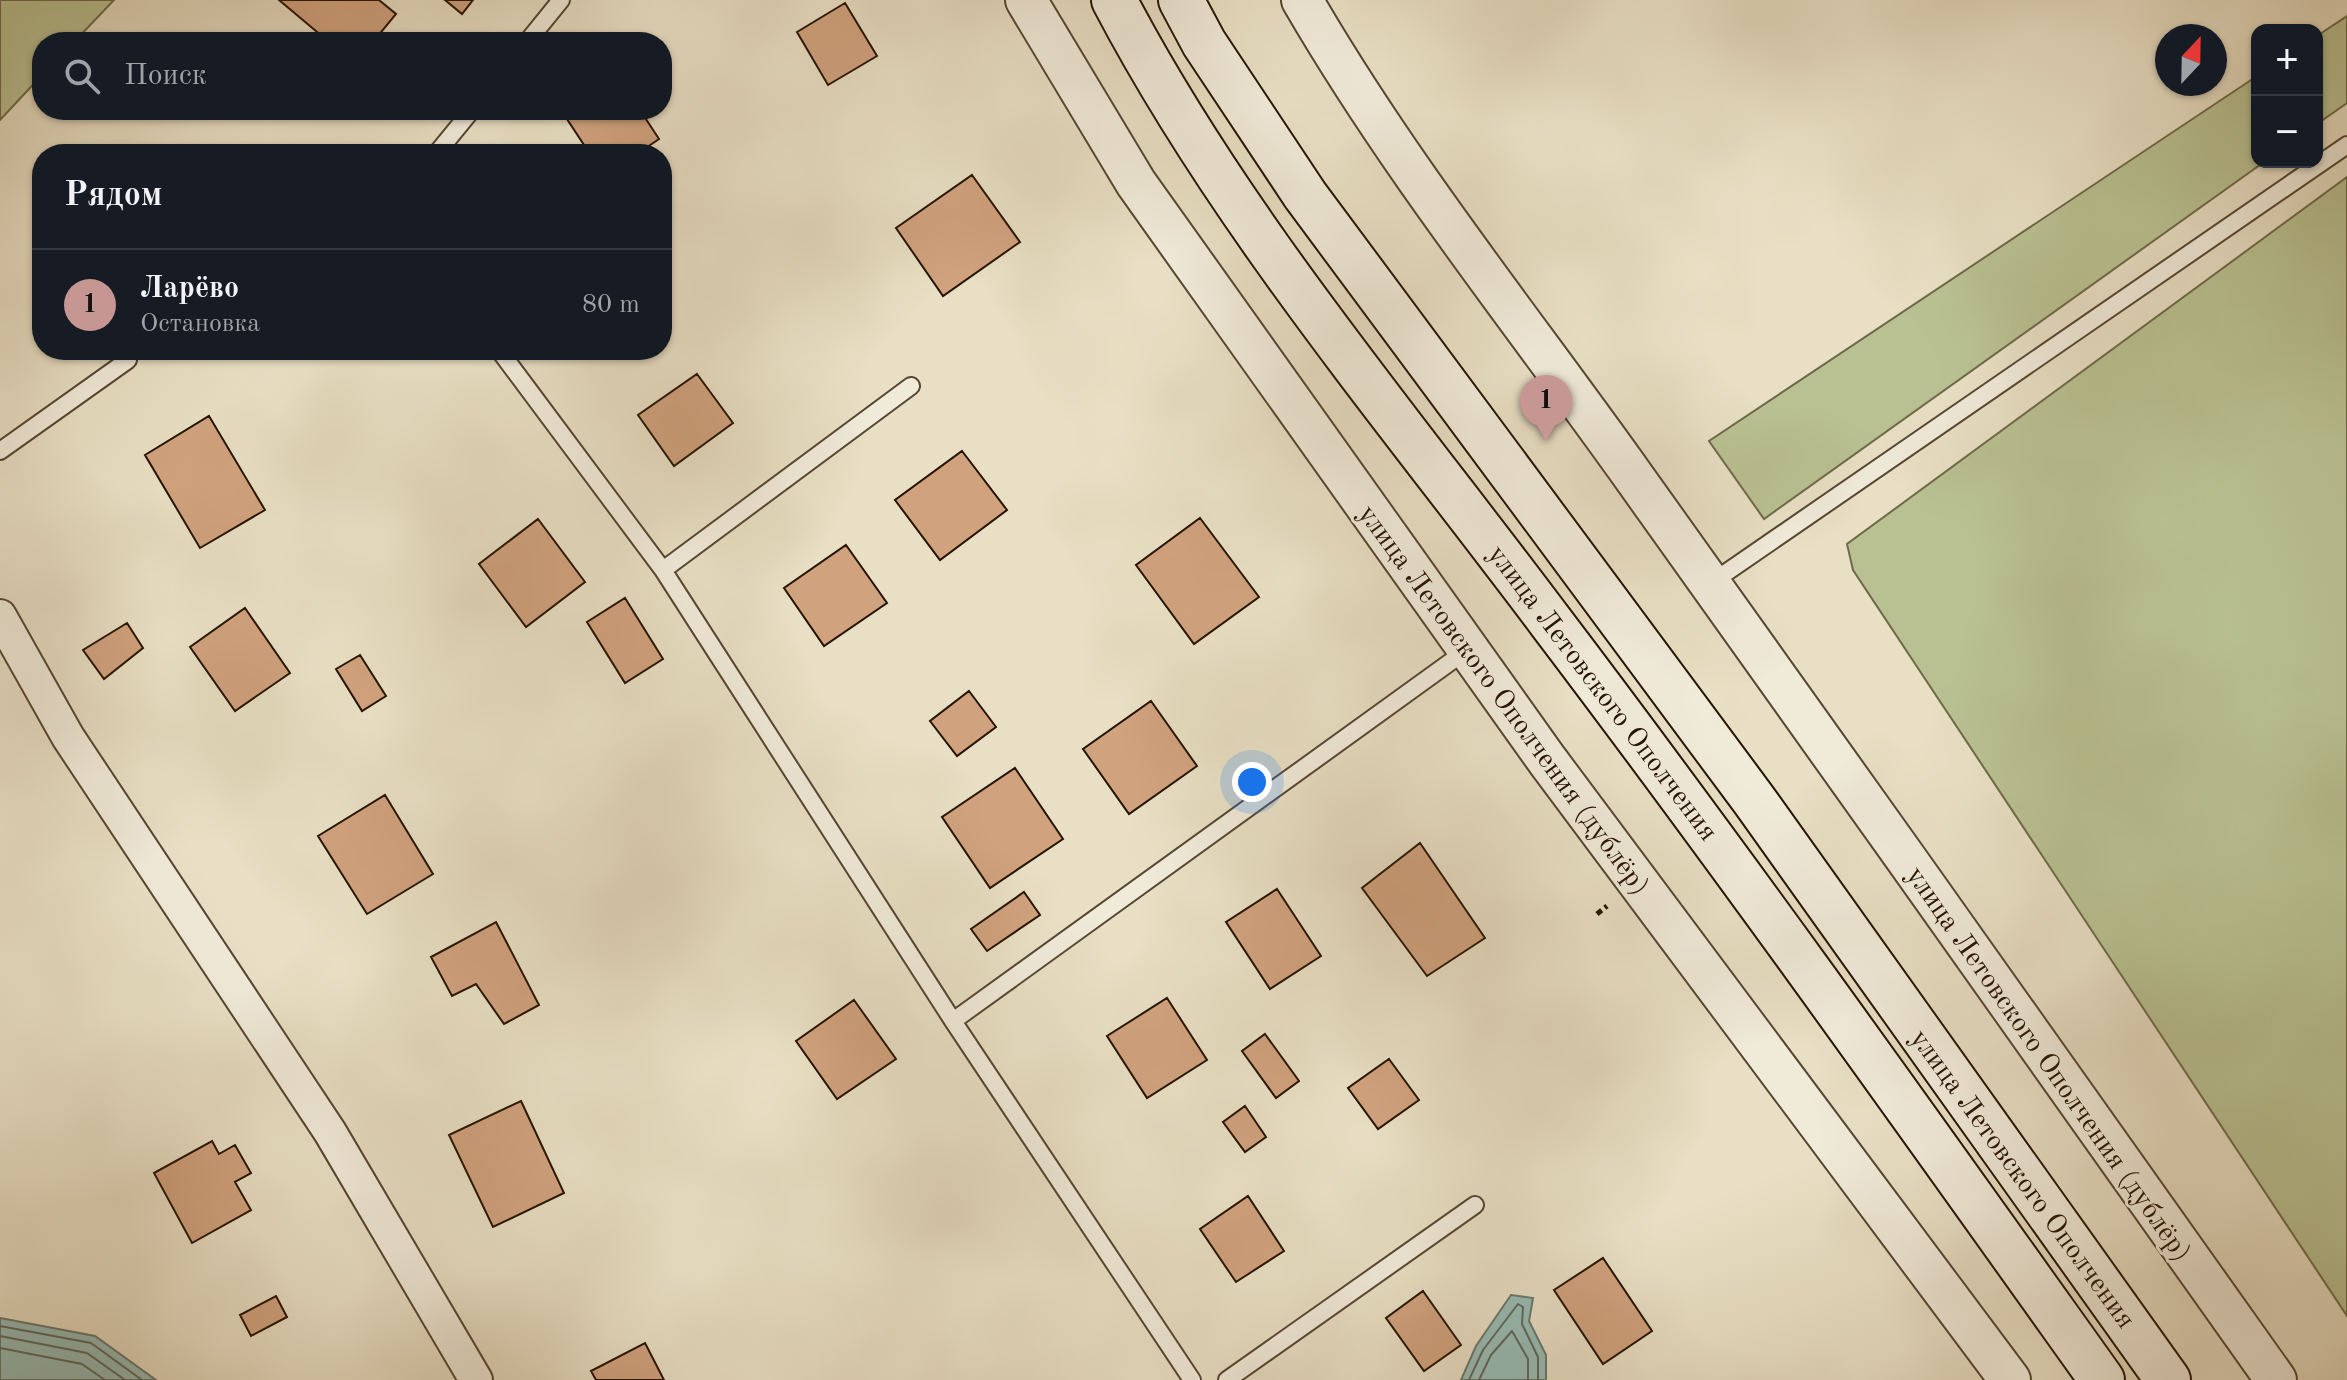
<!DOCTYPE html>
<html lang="ru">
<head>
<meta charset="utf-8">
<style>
  body { margin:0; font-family:"Old Standard TT",serif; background:#242831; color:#f1f3f6 }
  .controls { position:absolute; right:24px; top:24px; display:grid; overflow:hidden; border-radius:16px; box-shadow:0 2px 6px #0004 }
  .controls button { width:72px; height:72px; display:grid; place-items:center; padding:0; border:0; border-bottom:2px solid #363941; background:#171b24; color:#f1f3f6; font:40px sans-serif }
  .compass { position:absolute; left:2155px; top:24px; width:72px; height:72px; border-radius:50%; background:#171b24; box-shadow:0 2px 6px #0004; rotate:22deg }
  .you { position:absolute; left:1252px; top:782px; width:28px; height:28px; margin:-20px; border:6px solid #fff; border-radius:50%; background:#1a73e8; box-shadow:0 0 0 12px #1a73e833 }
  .badge { display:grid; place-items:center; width:52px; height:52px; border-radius:50%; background:#c59692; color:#111; font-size:26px; font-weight:700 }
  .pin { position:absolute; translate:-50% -66px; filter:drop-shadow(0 2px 4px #0008) }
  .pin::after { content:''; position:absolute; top:42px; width:28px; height:24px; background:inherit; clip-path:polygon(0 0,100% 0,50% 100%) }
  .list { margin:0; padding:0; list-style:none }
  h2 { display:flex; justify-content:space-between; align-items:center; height:104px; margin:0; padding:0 32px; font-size:34px }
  h2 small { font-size:26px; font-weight:400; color:#9ea1a6 }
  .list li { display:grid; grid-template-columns:52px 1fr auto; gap:24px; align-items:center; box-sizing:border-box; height:112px; padding:0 32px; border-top:2px solid #363941 }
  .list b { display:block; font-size:30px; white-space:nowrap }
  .list p { margin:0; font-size:26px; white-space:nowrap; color:#9ea1a6 }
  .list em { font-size:26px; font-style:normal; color:#9ea1a6 }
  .icon { flex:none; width:44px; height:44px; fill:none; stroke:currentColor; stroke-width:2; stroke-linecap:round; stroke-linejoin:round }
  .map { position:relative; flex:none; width:2347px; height:1380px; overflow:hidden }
  .search { position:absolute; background:#171b24; box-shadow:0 2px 6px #0004; left:32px; top:32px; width:640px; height:88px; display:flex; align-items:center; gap:20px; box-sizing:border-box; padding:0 28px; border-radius:32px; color:#9ea1a6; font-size:30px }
  .panel { position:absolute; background:#171b24; box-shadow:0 2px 6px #0004; left:32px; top:144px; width:640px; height:216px; border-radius:32px }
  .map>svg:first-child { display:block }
</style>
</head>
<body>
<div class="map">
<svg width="2347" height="1380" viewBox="0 0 2347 1380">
  <rect width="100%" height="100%" fill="#e8dfc4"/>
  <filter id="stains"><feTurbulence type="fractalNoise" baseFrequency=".0025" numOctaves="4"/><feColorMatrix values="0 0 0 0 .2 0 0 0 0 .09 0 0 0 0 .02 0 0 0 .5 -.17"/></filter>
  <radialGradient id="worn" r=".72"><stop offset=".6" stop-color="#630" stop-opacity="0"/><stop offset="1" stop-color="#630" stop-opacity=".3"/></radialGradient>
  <path fill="#b9c192" stroke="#6f6a4a" stroke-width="2" d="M 0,0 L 114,0 L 74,42 L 42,42 L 42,75 L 0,120 Z
    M 2347,16 L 2347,103 L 2317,124 L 2317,36 Z
    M 2257,76 L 2257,162 L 2264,162 L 1764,519 L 1709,441 Z
    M 2347,177 L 2347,1316 L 1853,570 L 1847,544 Z"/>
  <path fill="#97bcb6" stroke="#69786e" stroke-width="2" d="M 1511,1295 L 1533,1298 L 1529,1321 L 1546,1355 L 1546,1380 L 1461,1380 L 1476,1346 Z
    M 0,1318 L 95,1336 L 156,1380 L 0,1380 Z"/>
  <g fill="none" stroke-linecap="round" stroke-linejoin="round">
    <path stroke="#5e685c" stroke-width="2" d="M 0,1326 L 91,1343 L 142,1380
      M 0,1336 L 87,1353 L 125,1380
      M 0,1348 L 82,1364 L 105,1380
      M 1469,1380 L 1483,1350 L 1518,1304 L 1523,1307 L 1522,1324 L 1538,1357 L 1538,1380
      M 1479,1380 L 1491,1355 L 1512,1331 L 1528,1359 L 1528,1380"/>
  </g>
  <path fill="#d0a27e" stroke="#251301" stroke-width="2" d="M 279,0 L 379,0 L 396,14 L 373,42 L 329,42 Z
    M 445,0 L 473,0 L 462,14 Z
    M 845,3 L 877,56 L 828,85 L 797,32 Z
    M 561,110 L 640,110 L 659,139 L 637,154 L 590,154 Z
    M 972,175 L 1020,242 L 943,296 L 896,228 Z
    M 697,374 L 733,423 L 674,466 L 638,415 Z
    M 209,416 L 265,510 L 200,548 L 145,455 Z
    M 962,451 L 1007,510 L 940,560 L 895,500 Z
    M 1200,518 L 1259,597 L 1194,644 L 1136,565 Z
    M 538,519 L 585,582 L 526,627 L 479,564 Z
    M 846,545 L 887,603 L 824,646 L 784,588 Z
    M 625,598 L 663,659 L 625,683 L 587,622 Z
    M 245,608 L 290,673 L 235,711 L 190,647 Z
    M 127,623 L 143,648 L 104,679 L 83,650 Z
    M 360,655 L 386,696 L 362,711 L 336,669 Z
    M 969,691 L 996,727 L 957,756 L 930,721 Z
    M 1151,701 L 1197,766 L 1129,814 L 1083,749 Z
    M 1015,768 L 1063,839 L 990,888 L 942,817 Z
    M 385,795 L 433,874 L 367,914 L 318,836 Z
    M 1420,843 L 1485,938 L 1427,976 L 1362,888 Z
    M 1277,889 L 1321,956 L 1270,989 L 1226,922 Z
    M 1024,892 L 1040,915 L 987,951 L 971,929 Z
    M 496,922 L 539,1005 L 504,1024 L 476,984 L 452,996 L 431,957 Z
    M 1167,998 L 1207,1060 L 1147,1098 L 1107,1036 Z
    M 854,1000 L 896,1059 L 837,1099 L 796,1041 Z
    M 1265,1034 L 1299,1081 L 1276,1098 L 1242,1051 Z
    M 1389,1059 L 1419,1100 L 1378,1129 L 1348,1088 Z
    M 521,1101 L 564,1193 L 493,1227 L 449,1135 Z
    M 1245,1106 L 1266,1137 L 1245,1152 L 1223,1122 Z
    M 212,1141 L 219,1154 L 235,1145 L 251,1173 L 235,1182 L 251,1210 L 192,1243 L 154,1173 Z
    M 1248,1196 L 1284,1251 L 1236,1282 L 1200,1229 Z
    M 1603,1258 L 1652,1331 L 1603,1364 L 1554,1290 Z
    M 1423,1291 L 1461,1345 L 1424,1371 L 1386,1318 Z
    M 276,1296 L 287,1317 L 251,1336 L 240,1315 Z
    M 645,1343 L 664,1380 L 596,1380 L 591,1371 Z"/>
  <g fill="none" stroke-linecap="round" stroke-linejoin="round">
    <defs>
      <path id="service" d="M 527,42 L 561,0
        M 436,154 L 472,110
        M 499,350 L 663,570 L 953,1021 L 1192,1380
        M 0,451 L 128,360
        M 663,570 L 911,386
        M 1711,583 L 2347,145
        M 953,1021 L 1467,650
        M 1227,1380 L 1475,1205"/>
      <path id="minor" d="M 0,616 L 68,737 L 330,1132 L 476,1380"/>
      <path id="tertiary" d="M 1026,0 L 1136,183 L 1547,760 L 2010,1380
        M 1302,0 C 1400,169 1523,321 1636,480 C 1851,779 2062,1080 2276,1380"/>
      <path id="secondary" d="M 1114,0 C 1229,220 1401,422 1550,621 C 1739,870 1920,1125 2102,1380
        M 1181,0 L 1204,43 L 1305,195 L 1754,800 L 2168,1380"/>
    </defs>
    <use href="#service" stroke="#564632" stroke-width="20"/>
    <use href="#minor" stroke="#564632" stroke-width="36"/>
    <use href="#tertiary" stroke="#564632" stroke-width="44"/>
    <use href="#secondary" stroke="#251301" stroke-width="48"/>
    <path stroke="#251301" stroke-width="5" stroke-dasharray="6 4" stroke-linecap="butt" d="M 1597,914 L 1607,906"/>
    <use href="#service" stroke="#f0ead9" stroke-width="16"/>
    <use href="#minor" stroke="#f0ead9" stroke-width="32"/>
    <use href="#tertiary" stroke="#f0ead9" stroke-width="40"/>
    <use href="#secondary" stroke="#f0ead9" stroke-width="44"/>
  </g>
  <g text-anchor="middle" stroke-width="6" stroke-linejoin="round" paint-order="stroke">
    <g font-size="28" fill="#251301" stroke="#f0ead9">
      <text transform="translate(1604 692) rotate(53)" y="10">улица Летовского Ополчения</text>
      <text transform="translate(1505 699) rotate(54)" y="10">улица Летовского Ополчения (дублёр)</text>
      <text transform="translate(2050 1063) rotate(55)" y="10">улица Летовского Ополчения (дублёр)</text>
      <text transform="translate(2024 1178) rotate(54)" y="10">улица Летовского Ополчения</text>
    </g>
  </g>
  <rect width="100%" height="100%" filter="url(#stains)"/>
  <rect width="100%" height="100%" fill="url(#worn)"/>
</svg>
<div class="controls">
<button>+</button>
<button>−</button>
</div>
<svg class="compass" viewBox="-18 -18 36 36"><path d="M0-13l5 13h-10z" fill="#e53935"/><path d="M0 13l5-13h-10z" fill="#9ea1a6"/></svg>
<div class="you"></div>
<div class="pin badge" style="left:1546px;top:441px">1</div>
<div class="search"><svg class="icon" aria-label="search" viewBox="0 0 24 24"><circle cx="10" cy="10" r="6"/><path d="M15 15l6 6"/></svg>Поиск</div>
<section class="panel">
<h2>Рядом<small></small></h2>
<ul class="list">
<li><span class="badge">1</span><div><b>Ларёво</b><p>Остановка</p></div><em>80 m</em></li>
</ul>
</section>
</div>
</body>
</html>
